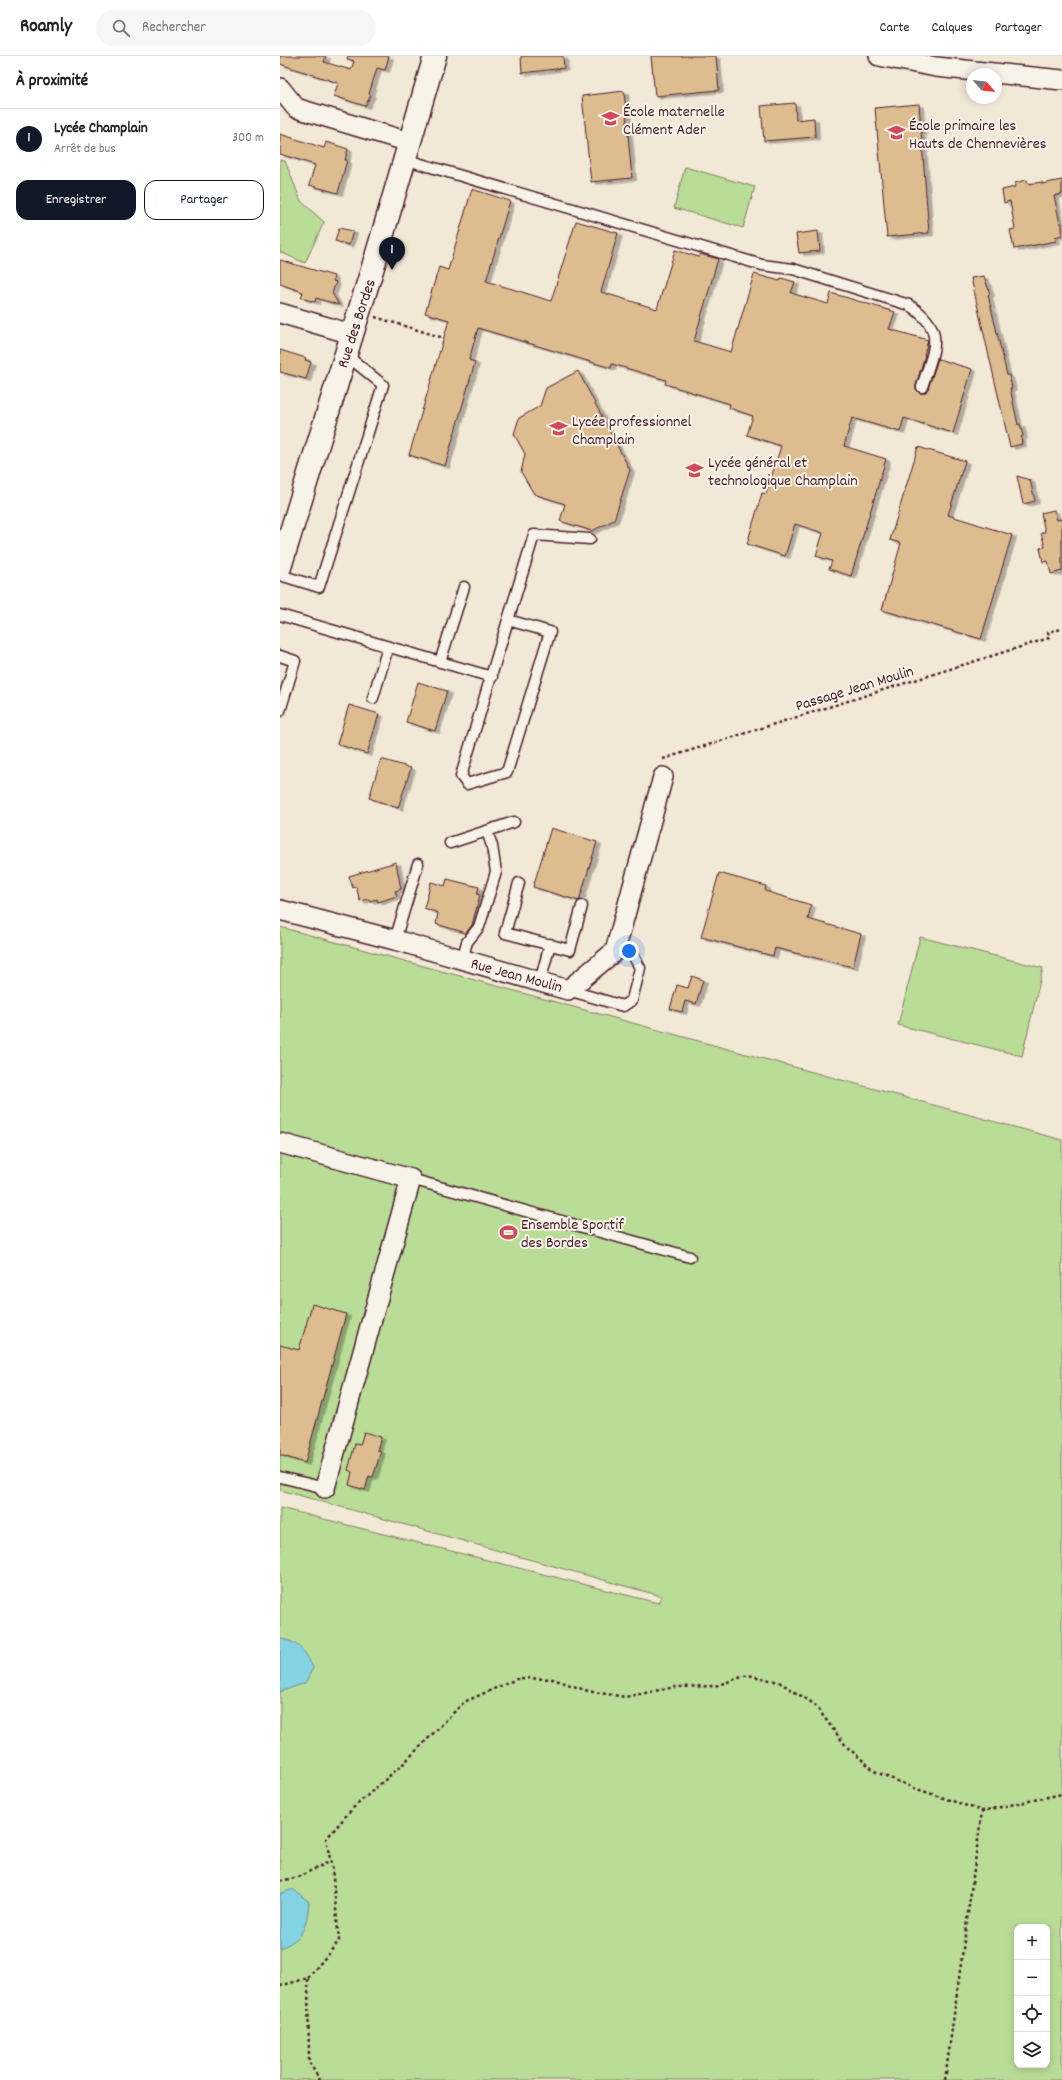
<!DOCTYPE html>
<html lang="fr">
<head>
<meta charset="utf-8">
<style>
  body { margin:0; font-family:Dekko,sans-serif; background:#f6f6f6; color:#222 }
  .controls { position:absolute; right:12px; bottom:12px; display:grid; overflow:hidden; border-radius:8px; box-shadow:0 2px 10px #0003 }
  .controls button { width:36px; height:36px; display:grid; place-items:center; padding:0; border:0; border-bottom:1px solid #e0e0e0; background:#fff; color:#222; font:20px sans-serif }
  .compass { position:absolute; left:686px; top:12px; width:36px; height:36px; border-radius:50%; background:#fff; box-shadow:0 2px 10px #0003; rotate:117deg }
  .you { position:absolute; left:349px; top:895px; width:14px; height:14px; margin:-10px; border:3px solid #fff; border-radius:50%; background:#1a73e8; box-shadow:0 0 0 6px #1a73e833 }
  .badge { display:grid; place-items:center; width:26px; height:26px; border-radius:50%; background:#111827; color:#fff; font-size:13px; font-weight:700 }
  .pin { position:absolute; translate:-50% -33px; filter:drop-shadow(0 1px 2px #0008) }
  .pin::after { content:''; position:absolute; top:21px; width:14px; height:12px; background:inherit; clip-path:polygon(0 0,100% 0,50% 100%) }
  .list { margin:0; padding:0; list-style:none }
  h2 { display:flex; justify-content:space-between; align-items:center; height:52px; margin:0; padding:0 16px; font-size:17px }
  h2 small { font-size:13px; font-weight:400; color:#767676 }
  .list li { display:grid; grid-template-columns:26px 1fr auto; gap:12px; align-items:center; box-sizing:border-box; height:60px; padding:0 16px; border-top:1px solid #e0e0e0 }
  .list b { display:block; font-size:15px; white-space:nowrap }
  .list p { margin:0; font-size:13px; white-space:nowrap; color:#767676 }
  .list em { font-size:13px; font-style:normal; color:#767676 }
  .actions { display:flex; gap:8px; padding:12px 16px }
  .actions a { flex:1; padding:9px 0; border:1px solid #111827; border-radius:12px; text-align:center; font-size:14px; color:#111827 }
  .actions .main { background:#111827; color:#fff }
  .icon { flex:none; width:22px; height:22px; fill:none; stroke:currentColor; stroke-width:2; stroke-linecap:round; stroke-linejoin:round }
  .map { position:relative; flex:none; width:782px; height:2024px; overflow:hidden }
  header { display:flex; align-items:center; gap:24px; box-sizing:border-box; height:56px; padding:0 20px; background:#fff; border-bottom:1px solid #e0e0e0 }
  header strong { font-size:19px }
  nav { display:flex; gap:22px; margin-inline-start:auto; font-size:14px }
  .search { width:280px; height:36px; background:#f6f6f6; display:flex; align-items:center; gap:10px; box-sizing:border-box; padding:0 14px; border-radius:22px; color:#767676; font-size:15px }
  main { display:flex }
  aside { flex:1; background:#fff }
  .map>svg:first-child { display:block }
</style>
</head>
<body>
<header>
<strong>Roamly</strong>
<div class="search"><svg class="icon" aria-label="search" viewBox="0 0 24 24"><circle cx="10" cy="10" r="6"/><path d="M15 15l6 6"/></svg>Rechercher</div>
<nav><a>Carte</a><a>Calques</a><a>Partager</a></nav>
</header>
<main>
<aside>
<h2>À proximité<small></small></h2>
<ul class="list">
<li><span class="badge">1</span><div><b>Lycée Champlain</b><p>Arrêt de bus</p></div><em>300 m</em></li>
</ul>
<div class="actions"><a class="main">Enregistrer</a><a>Partager</a></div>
</aside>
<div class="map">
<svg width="782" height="2024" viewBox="0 0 782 2024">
  <defs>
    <filter id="shadow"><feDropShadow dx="4.5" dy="2.5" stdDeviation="0" flood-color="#0004"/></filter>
  </defs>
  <rect width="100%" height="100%" fill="#f2e8d6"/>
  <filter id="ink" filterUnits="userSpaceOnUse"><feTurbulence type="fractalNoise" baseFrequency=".025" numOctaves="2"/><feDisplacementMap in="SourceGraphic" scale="8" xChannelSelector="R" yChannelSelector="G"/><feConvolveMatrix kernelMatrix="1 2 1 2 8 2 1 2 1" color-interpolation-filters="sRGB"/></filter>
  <g filter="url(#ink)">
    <path fill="#b9dd97" stroke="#827e61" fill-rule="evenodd" d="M 0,104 L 5,105 L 21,145 L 44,166 L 25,207 L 0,196 Z
      M 405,111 L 475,131 L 463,172 L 394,152 Z
      M 0,871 L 782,1084 L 782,2024 L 0,2024 L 0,1452 L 378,1547 L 381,1540 L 0,1434 ZM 737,1871 L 767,1871 L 767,2009 L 737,2009 Z
      M 640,881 L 763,912 L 742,1000 L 618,969 Z"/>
    <path fill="#84d3e2" stroke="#6d8b99" d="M 0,1583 C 17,1584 27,1597 33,1612 L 25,1627 L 0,1636 Z
      M 13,1833 L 29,1846 C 26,1871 25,1882 0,1892 L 0,1838 Z"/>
    <path fill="#ddbd90" stroke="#4a1f2b" filter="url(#shadow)" d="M 0,0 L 46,0 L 44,6 L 71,14 L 74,5 L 67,3 L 68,0 L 109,0 L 105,14 L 97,12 L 89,38 L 91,39 L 85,50 L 54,40 L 58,27 L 0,8 Z
      M 241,0 L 283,0 L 284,12 L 242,17 Z
      M 371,0 L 436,0 L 439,34 L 375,40 Z
      M 344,35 L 352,122 L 311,126 L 302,40 Z
      M 515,47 L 516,64 L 534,62 L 535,81 L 484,85 L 481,50 Z
      M 639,48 L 649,177 L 607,181 L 595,52 Z
      M 0,78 L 44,92 L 46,86 L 68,93 L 65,104 L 67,104 L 58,137 L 29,129 L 35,109 L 0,98 Z
      M 747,124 L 748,128 L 762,126 L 762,128 L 782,124 L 782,138 L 774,140 L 780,167 L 782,167 L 782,179 L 775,181 L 776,185 L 734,193 L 730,174 L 735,173 L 730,145 L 724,147 L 722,134 L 735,131 L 735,127 Z
      M 192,133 L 230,145 L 206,225 L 271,245 L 296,165 L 338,177 L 321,236 L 377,253 L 395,194 L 419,201 L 420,198 L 438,203 L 414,285 L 451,296 L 474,218 L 500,225 L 501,222 L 515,226 L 511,237 L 548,248 L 551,237 L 615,256 L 609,273 L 648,284 L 644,299 L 645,299 L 636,329 L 636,333 L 640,337 L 644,337 L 648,333 L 658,303 L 692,313 L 673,377 L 624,362 L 620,376 L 572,362 L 564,390 L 606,403 L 571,520 L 549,513 L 552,505 L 536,500 L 543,477 L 515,468 L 505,500 L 467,488 L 482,437 L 486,438 L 501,390 L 467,379 L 473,360 L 449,352 L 450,348 L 385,328 L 386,324 L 332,308 L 331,312 L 198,272 L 189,304 L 195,306 L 165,410 L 129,399 L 169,264 L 145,257 L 159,211 L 168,214 Z
      M 59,172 L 73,175 L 69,189 L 55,185 Z
      M 538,175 L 540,195 L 519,197 L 516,178 Z
      M 0,204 L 54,220 L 53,225 L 56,226 L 52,237 L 59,249 L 36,242 L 35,246 L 21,242 L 23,236 L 0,228 Z
      M 704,220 L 710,238 L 708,239 L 727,319 L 729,319 L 732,332 L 730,332 L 738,369 L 740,368 L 743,380 L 741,381 L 742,388 L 730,391 L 691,222 Z
      M 0,294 L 26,302 L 25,304 L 31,306 L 26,323 L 0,316 Z
      M 298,315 L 350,414 L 334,464 L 312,475 L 280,465 L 285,448 L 254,438 L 241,416 L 245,398 L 234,378 L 239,362 L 260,350 L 266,332 Z
      M 638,391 L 685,405 L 668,459 L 732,479 L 701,583 L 602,554 L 621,487 L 610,484 Z
      M 737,420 L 750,424 L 755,445 L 743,448 Z
      M 774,454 L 777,464 L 782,463 L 782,515 L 771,518 L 768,505 L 763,506 L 760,492 L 765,491 L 761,477 L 765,476 L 761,457 Z
      M 138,626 L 167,635 L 155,675 L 126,666 Z
      M 69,649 L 99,658 L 87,698 L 57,688 Z
      M 101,703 L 131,712 L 118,752 L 89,742 Z
      M 271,772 L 317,786 L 299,845 L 253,831 Z
      M 116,806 L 121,833 L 115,835 L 117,840 L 98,846 L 97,843 L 90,845 L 89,843 L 80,845 L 76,831 L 73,832 L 69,820 Z
      M 439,817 L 486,830 L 485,835 L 531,849 L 528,863 L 581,878 L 573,911 L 495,892 L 493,900 L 421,881 Z
      M 167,823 L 199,831 L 197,838 L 200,839 L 192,869 L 186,877 L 156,868 L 158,857 L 144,852 L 151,826 L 165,830 Z
      M 412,920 L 423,924 L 416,948 L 405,945 L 402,956 L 390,953 L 397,929 L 408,932 Z
      M 32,1248 L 66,1258 L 25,1407 L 0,1399 L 0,1289 L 19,1294 Z
      M 84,1376 L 101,1381 L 97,1394 L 101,1395 L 93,1421 L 89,1420 L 85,1434 L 69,1429 L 72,1416 L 68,1414 L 75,1388 L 80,1389 Z"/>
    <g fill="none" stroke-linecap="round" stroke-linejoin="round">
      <defs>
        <path id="lane" d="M 124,103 L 482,209 L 513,213 L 629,249 C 668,274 653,294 642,331
          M 0,519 L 39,531 L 103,329 L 65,298
          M 0,559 L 212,621
          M 228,564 L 270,576 L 227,716 L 187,728 L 181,720 Z
          M 228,564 L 254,479 L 310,483
          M 0,600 L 15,605 L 0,655
          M 160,606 L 184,531
          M 93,642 L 108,591
          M 170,787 L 234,766
          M 239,827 L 225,877 L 290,894 L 302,850
          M 115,884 L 138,808
          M 182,904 L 187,886 L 199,871 L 216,816 L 212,790 L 207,775
          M 260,926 L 270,888
          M 288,934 L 343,950 L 352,944 L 360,912 L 353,899 L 335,895
          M 131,1123 L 410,1201
          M 0,1421 L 45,1432"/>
        <path id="street" d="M 599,0 L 656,11 L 782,24
          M 0,32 L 16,52 L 129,86
          M 0,257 L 71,278
          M 0,854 L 115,884 L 288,934 L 335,895 L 383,721
          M 0,1087 L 131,1123 L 45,1432"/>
        <path id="secondary" d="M 0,511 L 96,201 L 155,0"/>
      </defs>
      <use href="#lane" stroke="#4a1f2b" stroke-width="13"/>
      <use href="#street" stroke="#4a1f2b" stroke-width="22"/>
      <use href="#secondary" stroke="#4a1f2b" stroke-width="25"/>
      <path stroke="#4a1f2b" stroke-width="2.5" stroke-dasharray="3 3" stroke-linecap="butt" d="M 95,261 L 164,282
        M 383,703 L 769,582 L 768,576 L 782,573
        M 0,1825 L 18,1821 L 51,1805
        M 28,1922 L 59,1885 L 52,1812 L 46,1783 L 73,1752 L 123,1708 L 184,1646 L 239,1622 L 273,1623 L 308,1635 L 345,1641 L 395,1631 L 435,1630 L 468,1619 L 499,1626 L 534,1648 L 566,1690 L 596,1716 L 634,1732 L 702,1755 L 782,1738
        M 0,1930 L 28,1922 L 29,2006 L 40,2024
        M 665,2024 L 702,1755"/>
      <use href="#lane" stroke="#f7f3e8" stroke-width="10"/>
      <use href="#street" stroke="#f7f3e8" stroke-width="19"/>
      <use href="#secondary" stroke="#f7f3e8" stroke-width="22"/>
    </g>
  </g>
  <defs>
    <symbol id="school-bare" viewBox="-9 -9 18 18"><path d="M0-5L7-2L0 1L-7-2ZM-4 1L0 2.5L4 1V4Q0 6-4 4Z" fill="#d1495b" stroke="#f7f3e8" stroke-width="2.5" paint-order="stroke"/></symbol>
    <symbol id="stadium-bare" viewBox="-9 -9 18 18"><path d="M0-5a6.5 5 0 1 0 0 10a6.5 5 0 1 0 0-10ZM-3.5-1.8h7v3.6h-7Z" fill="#d1495b" stroke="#f7f3e8" stroke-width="2.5" paint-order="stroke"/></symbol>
  </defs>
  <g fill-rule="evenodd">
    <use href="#school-bare" x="318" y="50" width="25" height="25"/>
    <use href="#school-bare" x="604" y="64" width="25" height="25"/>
    <use href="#school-bare" x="266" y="360" width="25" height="25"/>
    <use href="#school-bare" x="402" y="402" width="25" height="25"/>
    <use href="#stadium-bare" x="216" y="1164" width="25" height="25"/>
  </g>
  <g text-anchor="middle" stroke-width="4" stroke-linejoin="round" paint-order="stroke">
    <g font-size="16" fill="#4a1f2b" stroke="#f7f3e8" text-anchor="start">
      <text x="343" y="60">École maternelle<tspan x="343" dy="18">Clément Ader</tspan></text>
      <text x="629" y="74">École primaire les<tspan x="629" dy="18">Hauts de Chennevières</tspan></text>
      <text x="292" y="370">Lycée professionnel<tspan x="292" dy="18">Champlain</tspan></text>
      <text x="428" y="411">Lycée général et<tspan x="428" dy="18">technologique Champlain</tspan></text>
      <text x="241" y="1173">Ensemble Sportif<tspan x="241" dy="18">des Bordes</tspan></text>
    </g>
    <g font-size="16" fill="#4a1f2b" stroke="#f7f3e8">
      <text transform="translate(75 267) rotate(-72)" y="6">Rue des Bordes</text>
      <text transform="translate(574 631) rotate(-17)" y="6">Passage Jean Moulin</text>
      <text transform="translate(237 918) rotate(15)" y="6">Rue Jean Moulin</text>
    </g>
  </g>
</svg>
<div class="controls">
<button>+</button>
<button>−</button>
<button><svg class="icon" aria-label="locate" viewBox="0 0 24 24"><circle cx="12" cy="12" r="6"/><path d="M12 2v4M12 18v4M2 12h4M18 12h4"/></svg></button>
<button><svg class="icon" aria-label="layers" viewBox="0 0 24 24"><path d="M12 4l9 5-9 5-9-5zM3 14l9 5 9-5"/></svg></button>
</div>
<svg class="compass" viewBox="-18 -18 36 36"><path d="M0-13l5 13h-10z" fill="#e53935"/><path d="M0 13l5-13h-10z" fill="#767676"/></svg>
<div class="you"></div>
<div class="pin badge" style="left:112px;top:214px">1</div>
</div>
</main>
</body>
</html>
